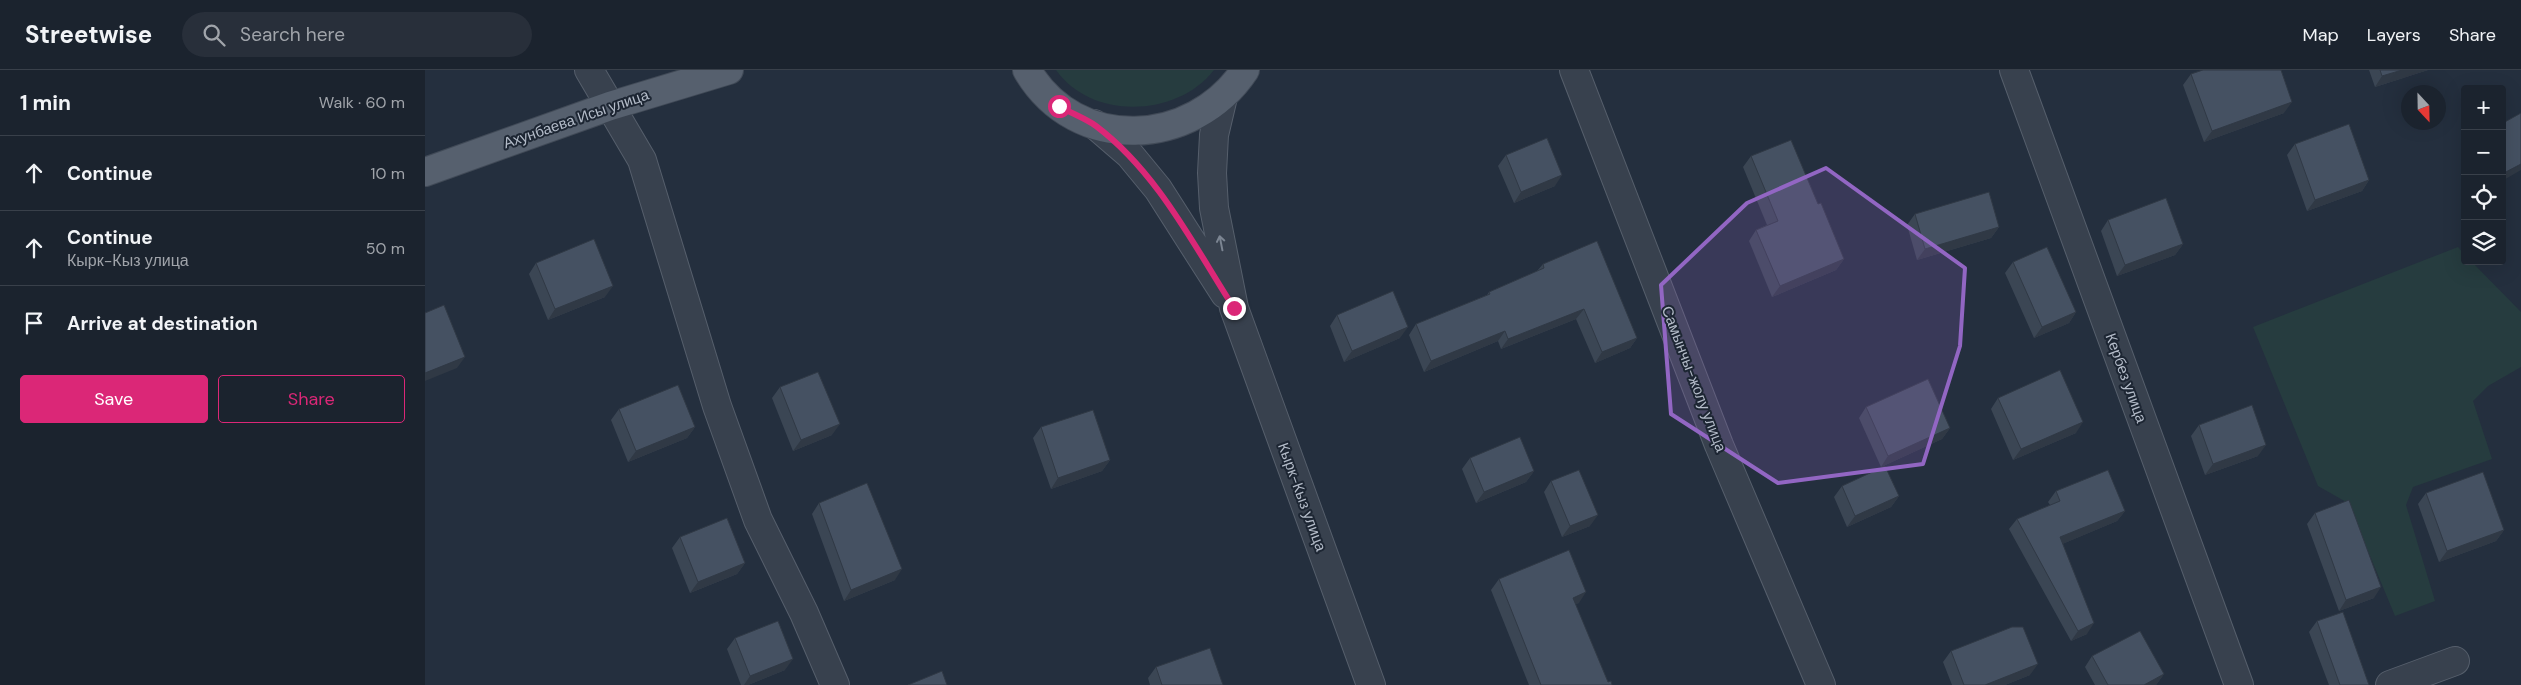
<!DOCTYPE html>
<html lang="en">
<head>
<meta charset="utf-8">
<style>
  body { margin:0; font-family:"DM Sans",sans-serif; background:#282f3a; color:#f1f3f6 }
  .controls { position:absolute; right:15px; top:15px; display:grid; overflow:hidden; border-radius:5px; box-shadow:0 5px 20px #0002 }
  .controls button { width:45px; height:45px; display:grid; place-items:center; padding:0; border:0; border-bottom:1px solid #39404a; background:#1b232e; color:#f1f3f6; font:25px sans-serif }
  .compass { position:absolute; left:1976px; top:15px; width:45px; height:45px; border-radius:50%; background:#1b232e; box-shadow:0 5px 20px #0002; rotate:158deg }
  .stop { position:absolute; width:15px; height:15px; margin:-11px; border:4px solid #db2777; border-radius:50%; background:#fff }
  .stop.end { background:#db2777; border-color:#fff; box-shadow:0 1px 5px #0008 }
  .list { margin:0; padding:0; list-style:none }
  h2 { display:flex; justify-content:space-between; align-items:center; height:65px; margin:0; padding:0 20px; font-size:21px }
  h2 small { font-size:16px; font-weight:400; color:#a0a4aa }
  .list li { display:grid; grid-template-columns:32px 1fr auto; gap:15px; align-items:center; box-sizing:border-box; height:75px; padding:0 20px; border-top:1px solid #39404a }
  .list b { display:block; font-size:19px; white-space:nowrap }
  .list p { margin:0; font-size:16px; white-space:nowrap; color:#a0a4aa }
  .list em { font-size:16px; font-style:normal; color:#a0a4aa }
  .actions { display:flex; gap:10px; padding:15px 20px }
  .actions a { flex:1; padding:11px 0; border:1px solid #db2777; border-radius:5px; text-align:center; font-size:18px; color:#db2777 }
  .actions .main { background:#db2777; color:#fff }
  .icon { flex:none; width:28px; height:28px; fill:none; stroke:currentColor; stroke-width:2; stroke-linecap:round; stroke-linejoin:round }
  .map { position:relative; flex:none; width:2096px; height:615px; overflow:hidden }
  header { display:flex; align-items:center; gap:30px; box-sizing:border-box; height:70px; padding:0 25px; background:#1b232e; border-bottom:1px solid #39404a }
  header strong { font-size:24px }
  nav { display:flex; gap:28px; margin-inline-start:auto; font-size:18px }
  .search { width:350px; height:45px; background:#282f3a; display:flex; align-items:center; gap:12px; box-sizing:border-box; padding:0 18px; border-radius:28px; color:#a0a4aa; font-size:19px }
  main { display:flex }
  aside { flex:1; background:#1b232e }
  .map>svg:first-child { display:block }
</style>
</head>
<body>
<header>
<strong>Streetwise</strong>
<div class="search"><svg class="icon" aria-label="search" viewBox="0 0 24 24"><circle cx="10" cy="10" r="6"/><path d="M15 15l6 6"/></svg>Search here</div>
<nav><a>Map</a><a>Layers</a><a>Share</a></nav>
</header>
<main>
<aside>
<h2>1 min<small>Walk · 60 m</small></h2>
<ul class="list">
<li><svg class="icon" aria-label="ahead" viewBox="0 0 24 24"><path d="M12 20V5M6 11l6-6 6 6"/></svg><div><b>Continue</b></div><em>10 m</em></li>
<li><svg class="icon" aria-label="ahead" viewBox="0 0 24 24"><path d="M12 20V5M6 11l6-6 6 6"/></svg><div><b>Continue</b><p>Кырк-Кыз улица</p></div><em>50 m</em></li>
<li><svg class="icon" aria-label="arrive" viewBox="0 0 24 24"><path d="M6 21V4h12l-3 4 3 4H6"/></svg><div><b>Arrive at destination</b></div></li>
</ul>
<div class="actions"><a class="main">Save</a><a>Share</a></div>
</aside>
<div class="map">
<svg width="2096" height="615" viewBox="0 0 2096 615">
  <rect width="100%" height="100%" fill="#242f3e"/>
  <path fill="#263c3f" d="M 631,0 L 789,0 C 753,47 667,51 631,0 Z
    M 2033,177 L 2040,185 L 2040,191 L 2046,191 L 2096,242 L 2096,297 L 2063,316 L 2048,331 L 2067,389 L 1988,417 L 1981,435 L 2010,531 L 1970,546 L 1923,433 L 1893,416 L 1828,257 Z"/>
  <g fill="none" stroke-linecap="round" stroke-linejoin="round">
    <defs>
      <path id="minor" d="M 164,0 L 217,90 L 292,336 L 333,450 L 379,543 L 410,615
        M 1149,0 L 1294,375 L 1396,615
        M 1589,0 L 1814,615
        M 798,27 L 789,65 L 787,103 L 789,138 L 809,238 L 946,615
        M 669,54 L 705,85 L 733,119 L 800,224
        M 1965,615 L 2030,591"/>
      <path id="major" d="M 602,0 C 651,84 768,78 820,0
        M 0,102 L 185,36 L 304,0"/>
    </defs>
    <use href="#minor" stroke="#565f6c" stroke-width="30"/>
    <use href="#major" stroke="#414a57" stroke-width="30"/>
    <use href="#minor" stroke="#38414e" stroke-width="28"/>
    <use href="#major" stroke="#56606e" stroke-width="28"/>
  </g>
  <path fill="#3b4654" d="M 1944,0 L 2003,0 L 1950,17 Z
    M 1766,4 L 1859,43 L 1779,72 L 1758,15 Z
    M 1870,74 L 1944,110 L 1937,121 L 1882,141 L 1862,85 Z
    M 1081,85 L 1130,116 L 1089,133 L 1073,96 Z
    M 1326,86 L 1393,134 L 1419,189 L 1411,200 L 1347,227 L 1324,171 L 1331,160 L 1342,155 L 1318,97 Z
    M 1490,144 L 1574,157 L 1566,168 L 1492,190 L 1482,155 Z
    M 1683,150 L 1758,174 L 1750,185 L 1692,206 L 1676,161 Z
    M 1588,192 L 1651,242 L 1644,253 L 1609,268 L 1580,203 Z
    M 111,193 L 180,227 L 123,250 L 104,204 Z
    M 1118,194 L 1212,268 L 1205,278 L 1170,293 L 1151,249 L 1076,279 L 1073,271 L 999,302 L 984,265 L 991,254 L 1062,225 L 1064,222 L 1112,201 Z
    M 912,245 L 975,268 L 919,292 L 905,256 Z
    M 355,317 L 407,365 L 368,381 L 347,328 Z
    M 1573,328 L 1651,363 L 1588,390 L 1566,339 Z
    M 1441,337 L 1525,358 L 1517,369 L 1456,397 L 1434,348 Z
    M 194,339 L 270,357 L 262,368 L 203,392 L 186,350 Z
    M 1774,355 L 1833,386 L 1780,405 L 1766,366 Z
    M 616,357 L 685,390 L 677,401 L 626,419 L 608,368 Z
    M 1045,388 L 1109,401 L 1101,412 L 1051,433 L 1037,399 Z
    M 1126,411 L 1165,456 L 1137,467 L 1119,422 Z
    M 1417,416 L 1474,426 L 1466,437 L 1422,457 L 1409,427 Z
    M 1631,421 L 1700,441 L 1692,451 L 1637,474 L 1662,564 L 1646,571 L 1584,459 L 1592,449 L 1625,435 L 1623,432 Z
    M 2001,423 L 2079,460 L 2071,471 L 2014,492 L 1993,434 Z
    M 394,433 L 470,510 L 419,531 L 387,444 Z
    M 1890,443 L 1949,528 L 1914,541 L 1882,454 Z
    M 255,467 L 320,493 L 312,504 L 265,523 L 247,478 Z
    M 1074,509 L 1154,533 L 1150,534 L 1183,612 L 1187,615 L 1104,615 L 1066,520 Z
    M 1892,551 L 1944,615 L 1904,615 L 1884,562 Z
    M 310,568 L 360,600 L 323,615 L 316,615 L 302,579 Z
    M 1526,581 L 1605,605 L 1580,615 L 1527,615 L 1518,592 Z
    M 1667,586 L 1739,604 L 1731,615 L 1670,615 L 1660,597 Z
    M 731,597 L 798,615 L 725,615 L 723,608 Z"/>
  <path fill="#303945" d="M 1977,0 L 2003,0 L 1950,17 L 1957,6 Z
    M 1867,32 L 1859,43 L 1779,72 L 1787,61 Z
    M 2096,94 L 2096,100 L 2077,111 L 2077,104 Z
    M 1137,105 L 1130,116 L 1089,133 L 1096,122 Z
    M 1944,110 L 1937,121 L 1882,141 L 1890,130 Z
    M 1574,157 L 1566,168 L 1492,190 L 1500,179 Z
    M 1758,174 L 1750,185 L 1692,206 L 1700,195 Z
    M 1419,189 L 1411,200 L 1347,227 L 1355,216 Z
    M 188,216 L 180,227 L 123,250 L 130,239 Z
    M 1159,239 L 1151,249 L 1076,279 L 1083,269 Z
    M 1651,242 L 1644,253 L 1609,268 L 1617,257 Z
    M 983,257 L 975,268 L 919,292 L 927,281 Z
    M 1080,261 L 1073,271 L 999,302 L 1006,291 Z
    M 1212,268 L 1205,278 L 1170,293 L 1177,282 Z
    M 40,287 L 32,298 L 0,311 L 0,303 Z
    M 1658,352 L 1651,363 L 1588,390 L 1596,379 Z
    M 415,354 L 407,365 L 368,381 L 376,370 Z
    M 270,357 L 262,368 L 203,392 L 211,381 Z
    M 1525,358 L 1517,369 L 1456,397 L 1463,386 Z
    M 1841,375 L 1833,386 L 1780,405 L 1788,394 Z
    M 685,390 L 677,401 L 626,419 L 633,408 Z
    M 1109,401 L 1101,412 L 1051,433 L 1059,422 Z
    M 1474,426 L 1466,437 L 1422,457 L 1430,446 Z
    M 1700,441 L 1692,451 L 1628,478 L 1635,467 Z
    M 1173,445 L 1165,456 L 1137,467 L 1145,456 Z
    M 2079,460 L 2071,471 L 2014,492 L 2022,481 Z
    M 320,493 L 312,504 L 265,523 L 273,512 Z
    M 477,499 L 470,510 L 419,531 L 426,520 Z
    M 1956,517 L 1949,528 L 1914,541 L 1921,530 Z
    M 1161,522 L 1154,533 L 1140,539 L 1148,528 Z
    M 1669,553 L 1662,564 L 1646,571 L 1653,561 Z
    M 368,589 L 360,600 L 323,615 L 319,615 L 325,606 Z
    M 1613,594 L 1605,605 L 1580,615 L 1560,615 Z
    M 1739,604 L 1731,615 L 1719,615 Z"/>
  <path fill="#455162" stroke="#303945" d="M 1778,0 L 1856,0 L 1867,32 L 1787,61 L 1766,4 Z
    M 1955,0 L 1977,0 L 1957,6 Z
    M 2096,43 L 2096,94 L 2077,104 L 2077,51 L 2078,53 Z
    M 1924,54 L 1944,110 L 1890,130 L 1870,74 Z
    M 1122,68 L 1137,105 L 1096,122 L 1081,85 Z
    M 1366,70 L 1393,134 L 1396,133 L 1419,189 L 1355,216 L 1331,160 L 1353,151 L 1326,86 Z
    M 1564,122 L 1574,157 L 1500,179 L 1490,144 Z
    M 1741,128 L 1758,174 L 1700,195 L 1683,150 Z
    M 169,169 L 188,216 L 130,239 L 111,193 Z
    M 1172,171 L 1212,268 L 1177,282 L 1159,239 L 1083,269 L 1080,261 L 1006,291 L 991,254 L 1065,224 L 1064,222 L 1119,198 L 1118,194 Z
    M 1622,177 L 1651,242 L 1617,257 L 1588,192 Z
    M 968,221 L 983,257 L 927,281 L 912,245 Z
    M 19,235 L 40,287 L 0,303 L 0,243 Z
    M 1635,300 L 1658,352 L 1596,379 L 1573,328 Z
    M 393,302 L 415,354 L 376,370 L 355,317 Z
    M 1503,309 L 1525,358 L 1463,386 L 1441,337 Z
    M 253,315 L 270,357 L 211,381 L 194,339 Z
    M 1827,335 L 1841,375 L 1788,394 L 1774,355 Z
    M 668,340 L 685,390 L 633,408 L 616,357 Z
    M 1095,367 L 1109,401 L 1059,422 L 1045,388 Z
    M 1460,396 L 1474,426 L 1430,446 L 1417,416 Z
    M 1154,400 L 1173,445 L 1145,456 L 1126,411 Z
    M 1683,400 L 1700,441 L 1635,467 L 1669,553 L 1653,561 L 1592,449 L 1635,431 L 1631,421 Z
    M 2058,402 L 2079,460 L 2022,481 L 2001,423 Z
    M 442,413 L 477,499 L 426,520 L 394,433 Z
    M 1924,430 L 1956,517 L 1921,530 L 1890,443 Z
    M 302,448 L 320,493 L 273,512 L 255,467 Z
    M 1144,480 L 1161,522 L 1148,528 L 1183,612 L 1186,611 L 1187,615 L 1116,615 L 1074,509 Z
    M 1918,542 L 1944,615 L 1915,615 L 1892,551 Z
    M 353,551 L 368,589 L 325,606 L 310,568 Z
    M 1587,557 L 1598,557 L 1613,594 L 1560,615 L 1539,615 L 1526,581 Z
    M 1715,561 L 1739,604 L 1719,615 L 1683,615 L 1667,586 Z
    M 785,578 L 798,615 L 737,615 L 731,597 Z
    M 517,601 L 522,615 L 483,615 Z"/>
  <defs><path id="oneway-shaft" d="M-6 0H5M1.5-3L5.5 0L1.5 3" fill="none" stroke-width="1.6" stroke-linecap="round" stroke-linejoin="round" transform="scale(1.25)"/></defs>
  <use stroke="#7c8592" href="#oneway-shaft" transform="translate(796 173) rotate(-101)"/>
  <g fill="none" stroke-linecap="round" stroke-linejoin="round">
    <path stroke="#db2777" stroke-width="6" d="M 634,36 C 645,43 660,48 671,56 C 732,102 768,174 809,238"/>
  </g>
  <path fill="#9266c3" fill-opacity="0.2" stroke="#9266c3" stroke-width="4" stroke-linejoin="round" d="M 1401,98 L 1540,198 L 1535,276 L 1498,394 L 1353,413 L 1246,344 L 1236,215 L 1322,133 Z"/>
  <g text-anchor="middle" stroke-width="4" stroke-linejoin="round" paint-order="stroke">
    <g font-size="15" fill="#b4bcc9" stroke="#1d2633">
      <text transform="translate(151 49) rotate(-19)" y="5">Ахунбаева Исы улица</text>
      <text transform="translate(1701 308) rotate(70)" y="5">Кербез улица</text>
      <text transform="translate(1269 309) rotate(69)" y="5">Самынчы-жолу улица</text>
      <text transform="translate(877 427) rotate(70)" y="5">Кырк-Кыз улица</text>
    </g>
  </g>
</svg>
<div class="controls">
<button>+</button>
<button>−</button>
<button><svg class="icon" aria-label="locate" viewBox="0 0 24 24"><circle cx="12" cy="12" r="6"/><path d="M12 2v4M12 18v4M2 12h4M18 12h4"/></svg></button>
<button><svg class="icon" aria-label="layers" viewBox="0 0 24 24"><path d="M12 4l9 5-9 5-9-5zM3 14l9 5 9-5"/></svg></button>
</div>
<svg class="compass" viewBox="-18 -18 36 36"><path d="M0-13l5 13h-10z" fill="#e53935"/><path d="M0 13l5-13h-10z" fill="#a0a4aa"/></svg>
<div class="stop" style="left:634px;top:36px"></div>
<div class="stop end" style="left:809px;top:238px"></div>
</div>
</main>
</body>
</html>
